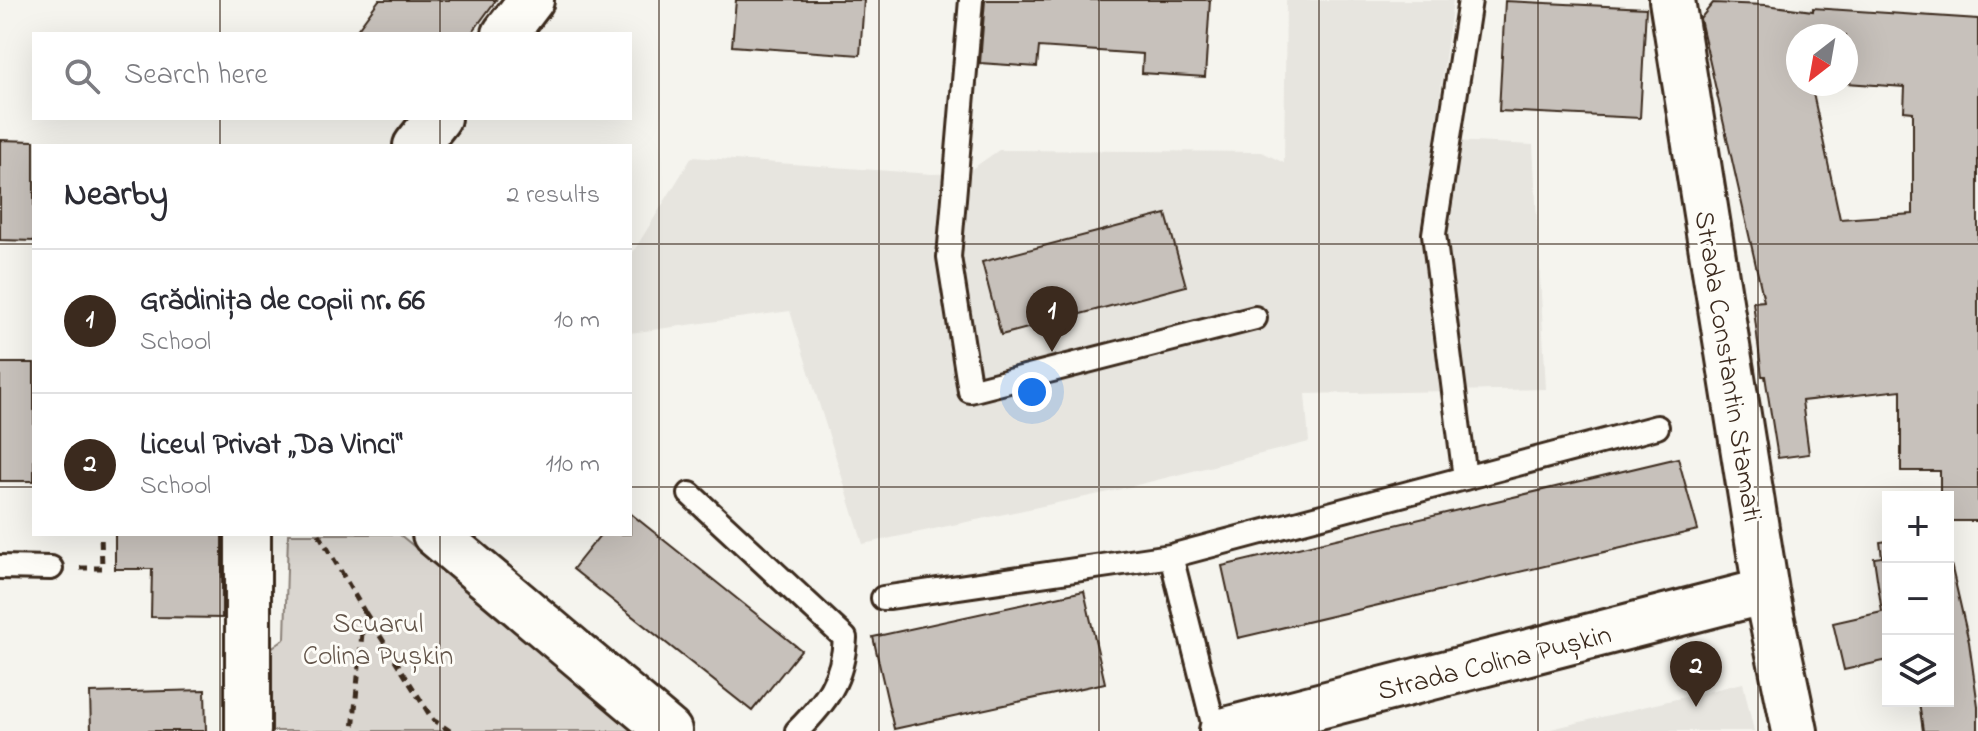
<!DOCTYPE html>
<html lang="en">
<head>
<meta charset="utf-8">
<style>
  body { margin:0; font-family:"Indie Flower",sans-serif; background:#f2f2f3; color:#2b2b33 }
  .controls { position:absolute; right:24px; bottom:24px; display:grid; overflow:hidden; border-radius:0px; box-shadow:0 8px 32px #0002 }
  .controls button { width:72px; height:72px; display:grid; place-items:center; padding:0; border:0; border-bottom:2px solid #e1e1e2; background:#fff; color:#2b2b33; font:40px sans-serif }
  .compass { position:absolute; left:1786px; top:24px; width:72px; height:72px; border-radius:50%; background:#fff; box-shadow:0 8px 32px #0002; rotate:211deg }
  .you { position:absolute; left:1032px; top:392px; width:28px; height:28px; margin:-20px; border:6px solid #fff; border-radius:50%; background:#1a73e8; box-shadow:0 0 0 12px #1a73e833 }
  .badge { display:grid; place-items:center; width:52px; height:52px; border-radius:50%; background:#3b2a1e; color:#fff; font-size:26px; font-weight:700 }
  .pin { position:absolute; translate:-50% -66px; filter:drop-shadow(0 2px 4px #0008) }
  .pin::after { content:''; position:absolute; top:42px; width:28px; height:24px; background:inherit; clip-path:polygon(0 0,100% 0,50% 100%) }
  .list { margin:0; padding:0; list-style:none }
  h2 { display:flex; justify-content:space-between; align-items:center; height:104px; margin:0; padding:0 32px; font-size:34px }
  h2 small { font-size:26px; font-weight:400; color:#7c7c81 }
  .list li { display:grid; grid-template-columns:52px 1fr auto; gap:24px; align-items:center; box-sizing:border-box; height:144px; padding:0 32px; border-top:2px solid #e1e1e2 }
  .list b { display:block; font-size:30px; white-space:nowrap }
  .list p { margin:0; font-size:26px; white-space:nowrap; color:#7c7c81 }
  .list em { font-size:26px; font-style:normal; color:#7c7c81 }
  .icon { flex:none; width:44px; height:44px; fill:none; stroke:currentColor; stroke-width:2; stroke-linecap:round; stroke-linejoin:round }
  .map { position:relative; flex:none; width:1978px; height:731px; overflow:hidden }
  .search { position:absolute; background:#fff; box-shadow:0 8px 32px #0002; left:32px; top:32px; width:600px; height:88px; display:flex; align-items:center; gap:20px; box-sizing:border-box; padding:0 28px; border-radius:0px; color:#7c7c81; font-size:30px }
  .panel { position:absolute; background:#fff; box-shadow:0 8px 32px #0002; left:32px; top:144px; width:600px; height:392px; border-radius:0px }
  .map>svg:first-child { display:block }
</style>
</head>
<body>
<div class="map">
<svg width="1978" height="731" viewBox="0 0 1978 731">
  <rect width="100%" height="100%" fill="#f5f4ee"/>
  <filter id="ink" filterUnits="userSpaceOnUse"><feTurbulence type="fractalNoise" baseFrequency=".0125" numOctaves="2"/><feDisplacementMap in="SourceGraphic" scale="16" xChannelSelector="R" yChannelSelector="G"/><feConvolveMatrix kernelMatrix="1 2 1 2 8 2 1 2 1" color-interpolation-filters="sRGB"/></filter>
  <g filter="url(#ink)">
    <path fill="#e7e5df" d="M 1286,0 L 1453,0 L 1434,140 L 1533,145 L 1546,389 L 1305,394 L 1309,442 L 1109,492 L 863,544 L 790,311 L 630,333 L 630,257 L 692,157 L 932,174 L 966,173 L 999,150 L 1262,152 L 1284,163 Z
      M 1743,683 L 1754,731 L 1543,731 Z"/>
    <path fill="#dad6d0" stroke="#8a8077" stroke-width="2" d="M 288,534 L 399,534 L 638,731 L 261,731 L 256,659 L 285,638 Z"/>
    <path fill="#c7c1bb" stroke="#3b2a1e" stroke-width="2" fill-rule="evenodd" d="M 379,0 L 496,0 L 471,34 L 354,34 Z
      M 736,0 L 864,0 L 860,55 L 732,46 Z
      M 985,0 L 1210,0 L 1205,77 L 1142,73 L 1143,54 L 1039,47 L 1037,67 L 980,63 Z
      M 1505,1 L 1646,8 L 1640,118 L 1499,111 Z
      M 1713,3 L 1766,5 L 1813,11 L 1813,8 L 1978,19 L 1978,521 L 1948,521 L 1948,497 L 1940,497 L 1940,471 L 1901,471 L 1901,390 L 1802,401 L 1809,454 L 1778,458 L 1765,376 L 1762,376 L 1753,302 L 1764,301 L 1700,19 ZM 1798,36 L 1846,36 L 1846,83 L 1905,87 L 1904,111 L 1913,112 L 1913,214 L 1840,219 L 1811,84 L 1798,84 Z
      M 0,140 L 34,141 L 34,241 L 0,240 Z
      M 1166,214 L 1186,286 L 1001,335 L 982,262 Z
      M 0,363 L 34,363 L 34,481 L 0,481 Z
      M 1678,458 L 1698,530 L 1238,638 L 1222,566 Z
      M 630,513 L 801,650 L 752,711 L 573,569 L 601,534 L 630,534 Z
      M 115,534 L 222,534 L 222,618 L 151,617 L 152,569 L 115,569 Z
      M 1888,541 L 1888,660 L 1844,670 L 1833,623 L 1882,612 L 1874,558 L 1882,557 L 1880,542 Z
      M 1948,551 L 1969,642 L 1978,706 L 1978,731 L 1923,731 L 1919,702 L 1910,703 L 1910,701 L 1948,701 Z
      M 1084,591 L 1105,683 L 894,729 L 873,637 Z
      M 205,690 L 206,731 L 91,731 L 90,693 Z"/>
    <g fill="none" stroke-linecap="round" stroke-linejoin="round">
      <defs>
        <path id="service" d="M 971,0 L 949,257 L 970,391 L 1255,318
          M 1465,478 L 1434,234 L 1470,0
          M 690,494 L 845,638 C 843,680 826,702 797,731
          M 1171,556 L 1215,731
          M 0,567 L 51,568
          M 883,598 L 1171,556 L 1657,427"/>
        <path id="minor" d="M 1672,0 L 1766,591 L 1795,731
          M 505,34 L 531,0
          M 416,146 L 438,118
          M 435,534 L 669,731
          M 248,731 L 248,534
          M 1222,731 L 1766,591"/>
      </defs>
      <use href="#service" stroke="#3b2a1e" stroke-width="28"/>
      <use href="#minor" stroke="#3b2a1e" stroke-width="50"/>
      <path stroke="#3b2a1e" stroke-width="5" stroke-dasharray="8 6" stroke-linecap="butt" d="M 319,534 L 364,611 L 353,731
        M 80,568 L 102,568 L 101,534
        M 365,612 L 433,720 L 450,731"/>
      <use href="#service" stroke="#fdfcf7" stroke-width="22"/>
      <use href="#minor" stroke="#fdfcf7" stroke-width="44"/>
    </g>
  </g>
  <path fill="none" stroke="#3b2a1e" stroke-width="2" stroke-opacity="0.55" d="M 220,0 L 220,34M 440,0 L 440,34M 659,0 L 659,731M 879,0 L 879,731M 1099,0 L 1099,731M 1319,0 L 1319,731M 1538,0 L 1538,731M 1758,0 L 1758,731M 220,118 L 220,146M 440,118 L 440,146M 0,244 L 34,244M 630,244 L 1978,244M 0,487 L 34,487M 630,487 L 1978,487M 220,534 L 220,731M 440,534 L 440,731"/>
  <g text-anchor="middle" stroke-width="6" stroke-linejoin="round" paint-order="stroke">
    <g font-size="28" fill="#3b2a1e" stroke="#fdfcf7">
      <text transform="translate(1730 366) rotate(81)" y="10">Strada Constantin Stamati</text>
      <text transform="translate(1494 661) rotate(-14)" y="10">Strada Colina Pușkin</text>
    </g>
    <g font-size="28" fill="#63554a" stroke="#fdfcf7">
      <text x="378" y="632">Scuarul<tspan x="378" dy="32">Colina Pușkin</tspan></text>
    </g>
  </g>
</svg>
<div class="controls">
<button>+</button>
<button>−</button>
<button><svg class="icon" aria-label="layers" viewBox="0 0 24 24"><path d="M12 4l9 5-9 5-9-5zM3 14l9 5 9-5"/></svg></button>
</div>
<svg class="compass" viewBox="-18 -18 36 36"><path d="M0-13l5 13h-10z" fill="#e53935"/><path d="M0 13l5-13h-10z" fill="#7c7c81"/></svg>
<div class="you"></div>
<div class="pin badge" style="left:1052px;top:352px">1</div>
<div class="pin badge" style="left:1696px;top:707px">2</div>
<div class="search"><svg class="icon" aria-label="search" viewBox="0 0 24 24"><circle cx="10" cy="10" r="6"/><path d="M15 15l6 6"/></svg>Search here</div>
<section class="panel">
<h2>Nearby<small>2 results</small></h2>
<ul class="list">
<li><span class="badge">1</span><div><b>Grădinița de copii nr. 66</b><p>School</p></div><em>10 m</em></li>
<li><span class="badge">2</span><div><b>Liceul Privat „Da Vinci“</b><p>School</p></div><em>110 m</em></li>
</ul>
</section>
</div>
</body>
</html>
